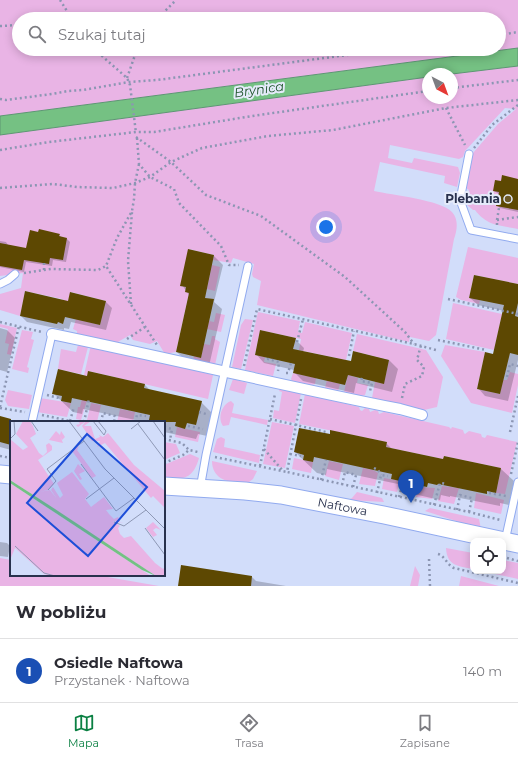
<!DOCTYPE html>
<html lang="pl">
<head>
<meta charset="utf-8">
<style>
  body { margin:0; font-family:Montserrat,sans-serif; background:#f2f2f3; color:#2b2b33 }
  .controls { position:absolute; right:12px; bottom:12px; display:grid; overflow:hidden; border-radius:8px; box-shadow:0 2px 10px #0003 }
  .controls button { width:36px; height:36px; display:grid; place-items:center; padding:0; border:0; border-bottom:1px solid #e1e1e2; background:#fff; color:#2b2b33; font:20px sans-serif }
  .compass { position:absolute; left:422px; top:68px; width:36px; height:36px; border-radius:50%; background:#fff; box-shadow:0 2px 10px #0003; rotate:139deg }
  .you { position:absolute; left:326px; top:227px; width:14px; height:14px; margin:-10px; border:3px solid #fff; border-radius:50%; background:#1a73e8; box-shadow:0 0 0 6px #1a73e833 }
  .badge { display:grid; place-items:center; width:26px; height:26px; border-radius:50%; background:#0b8043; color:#fff; font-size:13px; font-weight:700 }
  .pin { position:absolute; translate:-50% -33px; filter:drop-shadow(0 1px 2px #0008) }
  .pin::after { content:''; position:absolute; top:21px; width:14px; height:12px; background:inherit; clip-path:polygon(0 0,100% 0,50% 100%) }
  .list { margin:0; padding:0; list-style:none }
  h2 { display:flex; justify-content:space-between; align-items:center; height:52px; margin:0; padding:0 16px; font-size:17px }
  h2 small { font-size:13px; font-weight:400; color:#7c7c81 }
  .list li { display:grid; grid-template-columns:26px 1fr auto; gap:12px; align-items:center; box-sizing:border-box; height:64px; padding:0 16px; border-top:1px solid #e1e1e2 }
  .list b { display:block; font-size:15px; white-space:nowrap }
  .list p { margin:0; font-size:13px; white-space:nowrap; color:#7c7c81 }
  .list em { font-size:13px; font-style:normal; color:#7c7c81 }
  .icon { flex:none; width:22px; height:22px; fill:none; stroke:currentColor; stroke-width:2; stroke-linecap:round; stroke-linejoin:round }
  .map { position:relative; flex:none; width:518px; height:586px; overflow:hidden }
  .search { position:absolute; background:#fff; box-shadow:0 2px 10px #0003; left:12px; right:12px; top:12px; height:44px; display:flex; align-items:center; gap:10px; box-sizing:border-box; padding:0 14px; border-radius:22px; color:#7c7c81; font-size:15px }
  .sheet { height:116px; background:#fff }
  nav { display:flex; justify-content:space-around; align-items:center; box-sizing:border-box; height:56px; border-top:1px solid #e1e1e2; background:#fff; font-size:11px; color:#7c7c81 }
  nav a { display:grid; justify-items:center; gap:2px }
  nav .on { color:#0b8043 }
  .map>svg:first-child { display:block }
</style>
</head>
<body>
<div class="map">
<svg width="518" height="586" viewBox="0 0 518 586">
  <rect width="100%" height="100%" fill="#d2ddfa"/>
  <path fill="#e9b4e5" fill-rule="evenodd" d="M 0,0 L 518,0 L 518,48 L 0,116 ZM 19,19 L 499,19 L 499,49 L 19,49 Z
    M 518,66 L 518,229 C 499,225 487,226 475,210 L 473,210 L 466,204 L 469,190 L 466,188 L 473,153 L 498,124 L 516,109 L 505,108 L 465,151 L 463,157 L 459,159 L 390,145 L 388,158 L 412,163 L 414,158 L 458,167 L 460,173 L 457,187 L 444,183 L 445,176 L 380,162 L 374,191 C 392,195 441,200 452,212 C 459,220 457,230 454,239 L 436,335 L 429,341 L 410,337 L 409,342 L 257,305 L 261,281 L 253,277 L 252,274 L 254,264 L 233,258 L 231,263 L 213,260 L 214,255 L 189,249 L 181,286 L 186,287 L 185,291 L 189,293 L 176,352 L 165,354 L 157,341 L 150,344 L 133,340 L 130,335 L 116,343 L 77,334 L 77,331 L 73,329 L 76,319 L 100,325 L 106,301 L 71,292 L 67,304 L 62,299 L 25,291 L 20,316 L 0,310 L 0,294 L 21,288 L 23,273 L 0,276 L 0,135 L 428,77 L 428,98 L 452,98 L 452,74 Z
    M 468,247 L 518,258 L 518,284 L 474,275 L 469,298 L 480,300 L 479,304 L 461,300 L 456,297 Z
    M 212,265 L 220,267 L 215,291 L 207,289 Z
    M 453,303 L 502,314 L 494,350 L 446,339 Z
    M 258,312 L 300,321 L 298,332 L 302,333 L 305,322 L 352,333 L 346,360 L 299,350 L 301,339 L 260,330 L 255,355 L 265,357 L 264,362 L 276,364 L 273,376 L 245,370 Z
    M 216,313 L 225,315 L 221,332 L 207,329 L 209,321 L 214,322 Z
    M 245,319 L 253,320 L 241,369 L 232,367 L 241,325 Z
    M 0,324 L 17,328 L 11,355 L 7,354 L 9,344 L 5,343 L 8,329 L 0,327 Z
    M 22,330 L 33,332 L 31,339 L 34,340 L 27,367 L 29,368 L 28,373 L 12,369 Z
    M 357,334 L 426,350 L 443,377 L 437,407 L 424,410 L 372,398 L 375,382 L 384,383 L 389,360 L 353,351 Z
    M 212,336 L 215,336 L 215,339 L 220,342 L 215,365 L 193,360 L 194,356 L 201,358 L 204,344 L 210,345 Z
    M 78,345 L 88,347 L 81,374 L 58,369 L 61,349 L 76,352 Z
    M 445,345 L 485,352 L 477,389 L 500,394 L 503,380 L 507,380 L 510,372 L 518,374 L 518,385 L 512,413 L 471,403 L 441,356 Z
    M 92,346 L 213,375 L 208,399 L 89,371 L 87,376 L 84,375 L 90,349 Z
    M 293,373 L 316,378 L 315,384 L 311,385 L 292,381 L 291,379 Z
    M 348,375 L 358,378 L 357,383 L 368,385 L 365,395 L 361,396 L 344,392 Z
    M 233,379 L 247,383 L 244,394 L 229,390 Z
    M 327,380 L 340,384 L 338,391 L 325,388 Z
    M 280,389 L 301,393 L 295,423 L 273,418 L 274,410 L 279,411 L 282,392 L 279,391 Z
    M 8,390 L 32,395 L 29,409 L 8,406 L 5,400 Z
    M 305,394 L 359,407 L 360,410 L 362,411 L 365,408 L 369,409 L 370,412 L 375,410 L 378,411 L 379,414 L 384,412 L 449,427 L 451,429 L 452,427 L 463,430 L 464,433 L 465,434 L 469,431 L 481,434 L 482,437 L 485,438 L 487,435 L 517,442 L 505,494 L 496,493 L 501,468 L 444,456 L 443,459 L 386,447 L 387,442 L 299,424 Z
    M 83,395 L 88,397 L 81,420 L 76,419 L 78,407 L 80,407 Z
    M 40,398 L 71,403 L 67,417 L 37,412 Z
    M 231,401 L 234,404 L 232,413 L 268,420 L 267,425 L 231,417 L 229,425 L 223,426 C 217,418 222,404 231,401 Z
    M 91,403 L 101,405 L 97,422 L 87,420 Z
    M 120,409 L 135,412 L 133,422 L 117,422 Z
    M 272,422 L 294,426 L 285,468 L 263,464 Z
    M 177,427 L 200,432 L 198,442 L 175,437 Z
    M 221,437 L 225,439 L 224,447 L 260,455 L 259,463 L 213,452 L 217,439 Z
    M 164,442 L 176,444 L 180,453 L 164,460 Z
    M 190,454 L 199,458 C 193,479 184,480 164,478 L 164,465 Z
    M 294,458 L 313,462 L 311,473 L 292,469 Z
    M 212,461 L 257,471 L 253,479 L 249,482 C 234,484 212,482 212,461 Z
    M 329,461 L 343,464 L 339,480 L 325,476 Z
    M 363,468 L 373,470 L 378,473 L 375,486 L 359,484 Z
    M 384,478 L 400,481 L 397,492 L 382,489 Z
    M 442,486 L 459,488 L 454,504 L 438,501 Z
    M 420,487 L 435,488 L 432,499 L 416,497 L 418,489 Z
    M 357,492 L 382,498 L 384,502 L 348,500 L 352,498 Z
    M 476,493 L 504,500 L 501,514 L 474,508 Z
    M 430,508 L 479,519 L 481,529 L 425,511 Z
    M 446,548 L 473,553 L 473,569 C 458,566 447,566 446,548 Z
    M 0,558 L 11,560 L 11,575 L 96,575 L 159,586 L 0,586 Z
    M 503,560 L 518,563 L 518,579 L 481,571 L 503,571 Z
    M 415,566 L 420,575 L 418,586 L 410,586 Z
    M 461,576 L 499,586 L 459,586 Z"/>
  <path fill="#75c183" stroke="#5e9673" d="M 518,48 L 518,66 L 452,74 L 428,74 L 428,77 L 0,135 L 0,116 Z"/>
  <path fill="#0003" d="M 518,180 L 518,212 L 500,208 L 497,205 L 499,194 L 494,191 L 502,182 Z
    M 59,235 L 62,238 L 67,239 L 70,242 L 66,262 L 53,260 L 52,266 L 26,262 L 24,272 L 0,267 L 0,241 L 6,242 L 8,245 L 27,249 Z
    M 189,251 L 214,256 L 223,265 L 214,302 L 222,309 L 209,366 L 186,361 L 177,352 L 189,295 L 182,285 Z
    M 518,285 L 518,360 L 508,401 L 485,396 L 478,388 L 494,355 L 504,311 L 478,305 L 470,298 Z
    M 71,293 L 106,302 L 112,308 L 106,330 L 71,322 L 69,329 L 64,328 L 64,330 L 27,322 L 21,316 L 69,302 Z
    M 0,328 L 7,330 L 15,338 L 7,372 L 0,370 Z
    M 295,339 L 304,348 L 303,352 L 352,363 L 354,352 L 389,360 L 398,369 L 392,392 L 356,383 L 354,393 L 303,381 L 294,372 L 294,370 L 264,363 L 256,354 Z
    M 89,372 L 145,385 L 151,391 L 201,402 L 212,413 L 207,436 L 198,434 L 196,439 L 164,432 L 164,422 L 145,422 L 83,409 L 82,414 L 73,412 L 54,394 L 88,377 Z
    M 0,417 L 17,422 L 11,422 L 11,450 L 0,447 Z
    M 386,443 L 393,450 L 444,460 L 444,457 L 501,469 L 514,481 L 509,505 L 500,503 L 500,506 L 450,496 L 450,497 L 441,495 L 440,500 L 405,492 L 398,484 L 327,469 L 326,475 L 317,473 L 295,452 Z
    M 0,542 L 7,543 L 10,546 L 8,557 L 0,556 Z
    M 182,566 L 252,577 L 256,581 L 286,586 L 180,586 Z"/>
  <path fill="#5d4802" d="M 502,175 L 518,179 L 518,210 L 496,206 L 499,192 L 493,191 L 495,180 L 501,181 Z
    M 39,229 L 60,234 L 59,236 L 67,238 L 63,260 L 50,258 L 49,264 L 24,260 L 22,270 L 0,266 L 0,243 L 26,248 L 30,230 L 38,232 Z
    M 188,249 L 214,255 L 205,298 L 214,299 L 201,358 L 176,352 L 189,293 L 185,292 L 186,287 L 180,286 Z
    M 474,275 L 518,284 L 518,303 L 515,316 L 518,317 L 518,355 L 510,353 L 500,394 L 477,389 L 485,352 L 493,354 L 504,305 L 469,298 Z
    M 25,291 L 68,301 L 70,292 L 106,301 L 100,325 L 65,317 L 63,324 L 58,322 L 57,324 L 20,316 Z
    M 260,330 L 296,338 L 293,349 L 351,361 L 353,351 L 389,360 L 384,384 L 348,375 L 345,385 L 293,373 L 295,364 L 255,355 Z
    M 58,369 L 87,376 L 88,371 L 145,384 L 144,388 L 202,401 L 196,425 L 187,423 L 185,429 L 175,426 L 176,422 L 157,422 L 149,420 L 150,415 L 72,398 L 71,403 L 61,401 L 62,396 L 52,394 Z
    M 0,416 L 11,419 L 11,445 L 0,442 Z
    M 299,428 L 330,434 L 330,430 L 387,442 L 386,447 L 443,459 L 444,456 L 501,468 L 496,493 L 487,491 L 487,494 L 438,484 L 437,485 L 428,483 L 427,487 L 391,479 L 392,474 L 314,457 L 313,462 L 303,460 L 304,455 L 294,452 Z
    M 181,565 L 252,576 L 251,586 L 178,586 Z"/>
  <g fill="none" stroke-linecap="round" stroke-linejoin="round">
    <defs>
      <path id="service" d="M 469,154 L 460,200 L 471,230 L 518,239
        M 0,284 L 8,280 L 15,274
        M 32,422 L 52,334
        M 200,489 L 206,455 L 248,266
        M 505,541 L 518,482"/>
      <path id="pedestrian" d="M 52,334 C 168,358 284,386 400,409 L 422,415"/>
      <g id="tertiary">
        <path d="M 0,474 L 11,475"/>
        <path id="s1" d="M 164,486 L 245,491 L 281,495 L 384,515 L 518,544"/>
      </g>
    </defs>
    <use href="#service" stroke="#91aaef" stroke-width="9"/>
    <use href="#pedestrian" stroke="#91aaef" stroke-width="12"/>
    <use href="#tertiary" stroke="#91aaef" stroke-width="19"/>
    <path stroke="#8c96b3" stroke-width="2.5" stroke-dasharray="2 3" stroke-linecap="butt" d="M 60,0 L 72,19
      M 161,19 L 164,12 L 176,0
      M 0,26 L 19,25
      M 499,35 L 518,32
      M 94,49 L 127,78 L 130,85 L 136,133
      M 127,78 L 135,55 L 140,49
      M 452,88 L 518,80
      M 0,99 L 6,100 L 52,94 L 68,91 L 83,90 L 129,82 L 157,80 L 393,49
      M 446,108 L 465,145
      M 136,137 L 171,162 L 206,195 L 261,216 L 345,277 L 405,332 L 414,344
      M 137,138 L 139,164 L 150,177 L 174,189 L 179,203 L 221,246 L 229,265 L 239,265
      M 474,148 L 492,125 L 518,105
      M 0,150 L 49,142 L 136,132 L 154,132 L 252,116 L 428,91
      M 139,164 L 135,183 L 134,199 L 132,211 L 117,238 L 106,266 L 157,345
      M 0,188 L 53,184 L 77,187 L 113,188 L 135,183 L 150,177 L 171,162 L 202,148 L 268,136 L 333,130 L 446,108 L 518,100
      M 497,220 L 499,208
      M 497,225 L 497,220 L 518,217
      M 44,263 L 44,270
      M 24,273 L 51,269 L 98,270 L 106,266
      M 448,299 L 518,314
      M 131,304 L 128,261 L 132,212
      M 0,322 L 42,332
      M 127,339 L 145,327
      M 438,340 L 486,350
      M 297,342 L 303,319
      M 349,356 L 354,331
      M 268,358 L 268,359 L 279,362 L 278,371
      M 244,366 L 257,309 L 414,344 L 436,350
      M 286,373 L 288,373 L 291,363
      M 507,377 L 510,364 L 518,366
      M 362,378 L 361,381 L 372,383 L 370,391
      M 47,395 L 59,398
      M 402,398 L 405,384 L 422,376 L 424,367 L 417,360 L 421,345
      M 301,399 L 287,472 L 469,512 L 500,520
      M 0,407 L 19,326
      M 0,408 L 25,412
      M 199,412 L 206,414
      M 42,415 L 75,422
      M 270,419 L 326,432
      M 70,421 L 74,407
      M 84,422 L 89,399
      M 101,422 L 103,413 L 115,416 L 114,422
      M 135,422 L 137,415 L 146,416
      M 188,426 L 203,429
      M 164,427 L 172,429 L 170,440
      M 510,432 L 518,396
      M 164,439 L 182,443 L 189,450
      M 264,449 L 283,471
      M 290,454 L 301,456
      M 0,456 L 11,458
      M 215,457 L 287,472
      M 164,463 L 183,455 L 189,450 L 198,452
      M 260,466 L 275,394
      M 374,468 L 378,470 L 381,475
      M 511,474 L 518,442
      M 321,480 L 326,460
      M 342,485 L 345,472 L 356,475 L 353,487
      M 377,493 L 381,475 L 388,476
      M 489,493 L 506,496
      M 399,497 L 402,486 L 415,489 L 412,500
      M 434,505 L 440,483 L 447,484
      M 457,510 L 460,495 L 472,498 L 469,512
      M 438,554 C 445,556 447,565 454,568 L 518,583
      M 507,558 L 518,561
      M 429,559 L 430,586"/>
    <use href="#service" stroke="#fff" stroke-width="7"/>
    <use href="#pedestrian" stroke="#fff" stroke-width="10"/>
    <use href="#tertiary" stroke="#fff" stroke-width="17"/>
  </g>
  <circle fill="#6c5927" stroke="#e5ebfa" stroke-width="1.5" cx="508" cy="199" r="4"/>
  <g text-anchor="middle" stroke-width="4" stroke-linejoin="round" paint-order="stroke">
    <g font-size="12" font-weight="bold" fill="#28314d" stroke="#e5ebfa" text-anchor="end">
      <text x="500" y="203">Plebania</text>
    </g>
    <g font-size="12" fill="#28314d" stroke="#e5ebfa">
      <text dy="4" stroke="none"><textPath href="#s1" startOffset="180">Naftowa</textPath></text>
    </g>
    <g font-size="13" font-style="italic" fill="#1c5229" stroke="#e5ebfa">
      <text transform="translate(259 89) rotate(-8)" y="5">Brynica</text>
    </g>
  </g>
  <g transform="translate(10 421)">
    <rect width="155" height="155" fill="#d2ddfa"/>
    <path d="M 13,0 L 20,0 L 23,5 L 26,13 L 20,17 L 29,32 L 33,35 L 37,31 L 36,24 L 39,22 L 42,25 L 42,29 L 28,39 L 44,63 L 38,69 L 29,71 L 40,69 L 47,78 L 41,69 L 43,66 L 50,77 L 53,74 L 47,62 L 62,51 L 79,73 L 75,78 L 81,86 L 94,76 L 103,88 L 96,89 L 99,93 L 104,98 L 108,96 L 110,101 L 114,102 L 103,100 L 110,105 L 108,107 L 110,113 L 114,117 L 121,115 L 145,142 L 153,148 L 155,146 L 155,155 L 146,155 L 0,59 L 0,18 L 13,29 L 18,26 L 6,13 ZM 68,0 L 81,0 L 74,5 L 81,5 L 85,18 L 90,16 L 89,14 L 93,16 L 98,12 L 124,44 L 155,70 L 155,87 L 143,75 L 141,77 L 95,22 L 87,26 L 90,20 L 82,20 L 72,5 L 76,0 L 68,6 L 66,4 L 70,3 ZM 46,10 L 50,14 L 51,10 L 55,16 L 52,19 L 50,15 L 53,22 L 39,19 ZM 69,25 L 67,29 L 86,55 L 82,57 L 62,30 ZM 68,43 L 75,50 L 69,53 L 72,58 L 70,59 L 64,50 ZM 0,62 L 141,155 L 41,155 L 34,153 L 5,127 L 0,139 ZM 143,101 L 151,109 L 146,107 L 143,109 L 147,114 L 143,116 L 136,107 Z" fill="#e9b4e5"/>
    <path d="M 0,59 L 45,88 L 146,155 L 132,149 L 0,62 Z" fill="#75c183"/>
    <path fill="none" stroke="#8e98b5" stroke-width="1" d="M 21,0 L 28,10M 59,0 L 95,48 L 155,108M 83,0 L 94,14 L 96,10 L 88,0M 143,0 L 155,17M 128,3 L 155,39M 121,8 L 131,0M 0,18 L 5,13 L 4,0M 71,43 L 106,90 L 124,77M 38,69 L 46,60 L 37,48 L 74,20M 76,78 L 104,57M 104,101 L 114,105 L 136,89M 135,107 L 155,134M 5,125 L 34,152 L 45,155"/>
    <path fill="#1d4ed8" fill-opacity="0.15" stroke="#1d4ed8" stroke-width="2" d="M 77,13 L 137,66 L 78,135 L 17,82 Z"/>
    <rect width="155" height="155" fill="none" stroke="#28314d" stroke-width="2"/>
  </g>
</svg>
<div class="controls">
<button><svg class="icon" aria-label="locate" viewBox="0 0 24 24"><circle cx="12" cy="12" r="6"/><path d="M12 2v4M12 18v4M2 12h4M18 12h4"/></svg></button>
</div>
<svg class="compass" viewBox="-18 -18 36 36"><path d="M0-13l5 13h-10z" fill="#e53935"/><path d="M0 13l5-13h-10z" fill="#7c7c81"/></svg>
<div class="you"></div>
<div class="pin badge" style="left:411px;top:503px;background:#1a4fb4">1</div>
<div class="search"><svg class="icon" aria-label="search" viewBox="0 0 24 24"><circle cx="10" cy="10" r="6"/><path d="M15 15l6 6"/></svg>Szukaj tutaj</div>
</div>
<section class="sheet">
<h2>W pobliżu<small></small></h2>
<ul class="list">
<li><span class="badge" style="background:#1a4fb4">1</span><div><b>Osiedle Naftowa</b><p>Przystanek · Naftowa</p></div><em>140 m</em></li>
</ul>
</section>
<nav>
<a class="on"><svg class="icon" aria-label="map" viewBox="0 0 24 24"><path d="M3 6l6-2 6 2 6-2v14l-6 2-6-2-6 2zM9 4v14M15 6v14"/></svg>Mapa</a>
<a><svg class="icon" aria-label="directions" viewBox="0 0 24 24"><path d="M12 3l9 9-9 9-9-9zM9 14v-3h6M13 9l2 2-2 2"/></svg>Trasa</a>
<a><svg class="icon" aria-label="saved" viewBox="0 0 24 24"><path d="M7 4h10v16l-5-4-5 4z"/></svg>Zapisane</a>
</nav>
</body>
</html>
